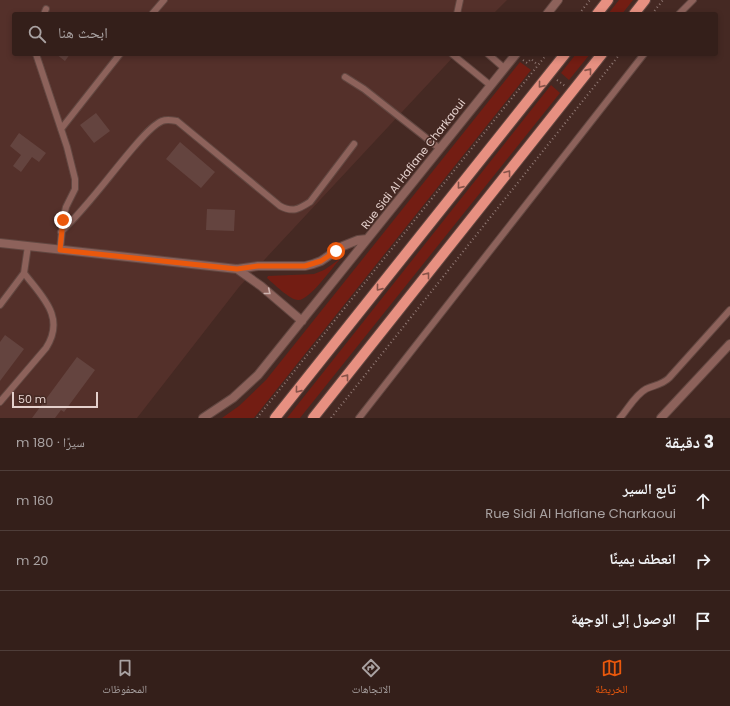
<!DOCTYPE html>
<html lang="ar">
<head>
<meta charset="utf-8">
<style>
  body { margin:0; font-family:Poppins,"Noto Naskh Arabic",sans-serif; background:#3f2c27; color:#f1f3f6; direction:rtl }
  .scale { position:absolute; left:12px; bottom:10px; width:86px; box-sizing:border-box; padding-left:4px; border:2px solid #e4d0cc; border-top:0; font-size:11px; line-height:14px; white-space:nowrap; color:#e4d0cc; -webkit-text-stroke:3px #452923; paint-order:stroke }
  .stop { position:absolute; width:12px; height:12px; margin:-9px; border:3px solid #ea580c; border-radius:50%; background:#fff }
  .stop.end { background:#ea580c; border-color:#fff; box-shadow:0 1px 4px #0008 }
  .list { margin:0; padding:0; list-style:none }
  h2 { display:flex; justify-content:space-between; align-items:center; height:52px; margin:0; padding:0 16px; font-size:17px }
  h2 small { font-size:13px; font-weight:400; color:#a9a2a2 }
  .list li { display:grid; grid-template-columns:26px 1fr auto; gap:12px; align-items:center; box-sizing:border-box; height:60px; padding:0 16px; border-top:1px solid #4e3d39 }
  .list b { display:block; font-size:15px; white-space:nowrap }
  .list p { margin:0; font-size:13px; white-space:nowrap; color:#a9a2a2 }
  .list em { font-size:13px; font-style:normal; color:#a9a2a2 }
  .icon { flex:none; width:22px; height:22px; fill:none; stroke:currentColor; stroke-width:2; stroke-linecap:round; stroke-linejoin:round }
  .map { position:relative; flex:none; width:730px; height:418px; overflow:hidden; direction:ltr }
  .search { position:absolute; background:#341f1a; box-shadow:0 2px 6px #0003; left:12px; right:12px; top:12px; height:44px; display:flex; align-items:center; gap:10px; box-sizing:border-box; padding:0 14px; border-radius:4px; color:#a9a2a2; font-size:15px }
  .sheet { height:232px; background:#341f1a }
  nav { display:flex; justify-content:space-around; align-items:center; box-sizing:border-box; height:56px; border-top:1px solid #4e3d39; background:#341f1a; font-size:11px; color:#a9a2a2 }
  nav a { display:grid; justify-items:center; gap:2px }
  nav .on { color:#ea580c }
  .map>svg:first-child { display:block }
</style>
</head>
<body>
<div class="map">
<svg width="730" height="418" viewBox="0 0 730 418">
  <rect width="100%" height="100%" fill="#452923"/>
  <path fill="#54302a" d="M 0,0 L 507,0 L 493,14 L 14,14 L 14,54 L 456,54 L 239,287 L 137,418 L 0,418 Z"/>
  <path fill="#731d13" d="M 619,0 L 633,0 L 622,14 L 608,14 Z
    M 576,54 L 590,54 L 569,80 L 561,73 Z
    M 520,62 L 531,70 L 254,418 L 222,418 L 239,406 L 266,380 Z
    M 551,85 L 560,93 L 300,418 L 287,418 Z
    M 340,259 C 332,268 309,301 298,300 C 290,300 273,283 267,278 L 268,276 L 314,274 L 324,270 Z"/>
  <path fill="#64443f" d="M 56,54 L 70,54 L 65,61 Z
    M 96,113 L 110,131 L 94,143 L 80,125 Z
    M 19,133 L 46,153 L 39,162 L 32,157 L 21,172 L 13,166 L 21,155 L 10,146 Z
    M 180,142 L 215,172 L 201,188 L 166,159 Z
    M 207,209 L 235,210 L 234,231 L 206,230 Z
    M 5,335 L 24,349 L 0,381 L 0,342 Z
    M 77,357 L 95,370 L 64,412 L 61,410 L 55,418 L 32,418 Z"/>
  <g fill="none" stroke-linecap="round" stroke-linejoin="round">
    <defs>
      <path id="service" d="M 44,14 L 46,9
        M 152,14 L 164,0
        M 457,14 L 460,0
        M 679,14 L 693,0
        M 36,54 L 67,147 L 75,179 L 75,189 L 66,207 L 63,220 L 60,250
        M 452,54 L 490,85
        M 488,54 L 504,68
        M 345,77 L 364,89 L 439,148
        M 61,129 L 120,54
        M 61,232 C 88,206 109,176 133,148 C 141,139 151,126 162,121 C 167,119 171,120 177,121 L 280,206 C 293,213 299,209 310,202 L 354,144
        M 0,305 L 24,273 L 28,246
        M 0,402 L 46,348 C 66,317 42,297 24,273
        M 359,418 L 644,54
        M 620,418 C 628,409 635,395 646,389 C 654,385 662,385 669,378 L 730,310"/>
      <path id="minor" d="M 547,14 L 558,0
        M 0,243 L 237,269 L 258,266 L 305,266 L 313,264 L 321,261 L 343,246 L 358,240 L 367,239
        M 237,269 L 261,286 L 302,321
        M 203,418 L 233,398 L 258,375 L 516,54
        M 661,418 L 730,344"/>
      <path id="primary" d="M 597,14 L 608,0
        M 634,14 L 645,0
        M 275,418 L 565,54
        M 313,418 L 602,54"/>
    </defs>
    <use href="#service" stroke="#624741" stroke-width="8"/>
    <use href="#minor" stroke="#624741" stroke-width="10"/>
    <use href="#primary" stroke="#624741" stroke-width="12"/>
    <path stroke="#917974" stroke-width="2" stroke-dasharray="1 3" stroke-linecap="butt" d="M 579,14 L 590,0
      M 652,14 L 663,0
      M 523,60 L 527,63 L 531,59 L 538,65
      M 557,80 L 565,86
      M 257,418 L 547,54
      M 331,418 L 620,54"/>
    <use href="#service" stroke="#8d625b" stroke-width="6"/>
    <use href="#minor" stroke="#8d625b" stroke-width="8"/>
    <use href="#primary" stroke="#e79081" stroke-width="10"/>
  </g>
  <defs><path id="oneway-chevron" d="M-2-3.5L2.5 0L-2 3.5" fill="none" stroke-width="1.6" stroke-linecap="round" stroke-linejoin="round"/></defs>
  <g stroke="#865249">
    <use href="#oneway-chevron" transform="translate(589 71) rotate(-51)"/>
    <use href="#oneway-chevron" transform="translate(541 85) rotate(129)"/>
    <use href="#oneway-chevron" transform="translate(508 173) rotate(-52)"/>
    <use href="#oneway-chevron" transform="translate(460 186) rotate(129)"/>
    <use href="#oneway-chevron" transform="translate(427 275) rotate(-52)"/>
    <use href="#oneway-chevron" transform="translate(379 288) rotate(129)"/>
    <use href="#oneway-chevron" transform="translate(346 377) rotate(-52)"/>
    <use href="#oneway-chevron" transform="translate(298 390) rotate(129)"/>
  </g>
  <use stroke="#ceb4b0" href="#oneway-chevron" transform="translate(268 292) rotate(39)"/>
  <g fill="none" stroke-linecap="round" stroke-linejoin="round">
    <path stroke="#ea580c" stroke-width="5" d="M 63,220 L 60,250 L 237,269 L 258,266 L 305,266 L 321,261 L 336,251"/>
  </g>
  <g text-anchor="middle" stroke-width="3" stroke-linejoin="round" paint-order="stroke">
    <g font-size="11" fill="#e4d0cc" stroke="#452923">
      <text transform="translate(413 164) rotate(-52)" y="4">Rue Sidi Al Hafiane Charkaoui</text>
    </g>
  </g>
</svg>
<div class="scale">50 m</div>
<div class="stop" style="left:336px;top:251px"></div>
<div class="stop end" style="left:63px;top:220px"></div>
<div class="search"><svg class="icon" aria-label="search" viewBox="0 0 24 24"><circle cx="10" cy="10" r="6"/><path d="M15 15l6 6"/></svg>ابحث هنا</div>
</div>
<section class="sheet">
<h2>3 دقيقة<small>سيرًا · 180 m</small></h2>
<ul class="list">
<li><svg class="icon" aria-label="ahead" viewBox="0 0 24 24"><path d="M12 20V5M6 11l6-6 6 6"/></svg><div><b>تابع السير</b><p>Rue Sidi Al Hafiane Charkaoui</p></div><em>160 m</em></li>
<li><svg class="icon" aria-label="right" viewBox="0 0 24 24"><path d="M7 20v-9h11M14 6l5 5-5 5"/></svg><div><b>انعطف يمينًا</b></div><em>20 m</em></li>
<li><svg class="icon" aria-label="arrive" viewBox="0 0 24 24"><path d="M6 21V4h12l-3 4 3 4H6"/></svg><div><b>الوصول إلى الوجهة</b></div></li>
</ul>
</section>
<nav>
<a class="on"><svg class="icon" aria-label="map" viewBox="0 0 24 24"><path d="M3 6l6-2 6 2 6-2v14l-6 2-6-2-6 2zM9 4v14M15 6v14"/></svg>الخريطة</a>
<a><svg class="icon" aria-label="directions" viewBox="0 0 24 24"><path d="M12 3l9 9-9 9-9-9zM9 14v-3h6M13 9l2 2-2 2"/></svg>الاتجاهات</a>
<a><svg class="icon" aria-label="saved" viewBox="0 0 24 24"><path d="M7 4h10v16l-5-4-5 4z"/></svg>المحفوظات</a>
</nav>
</body>
</html>
